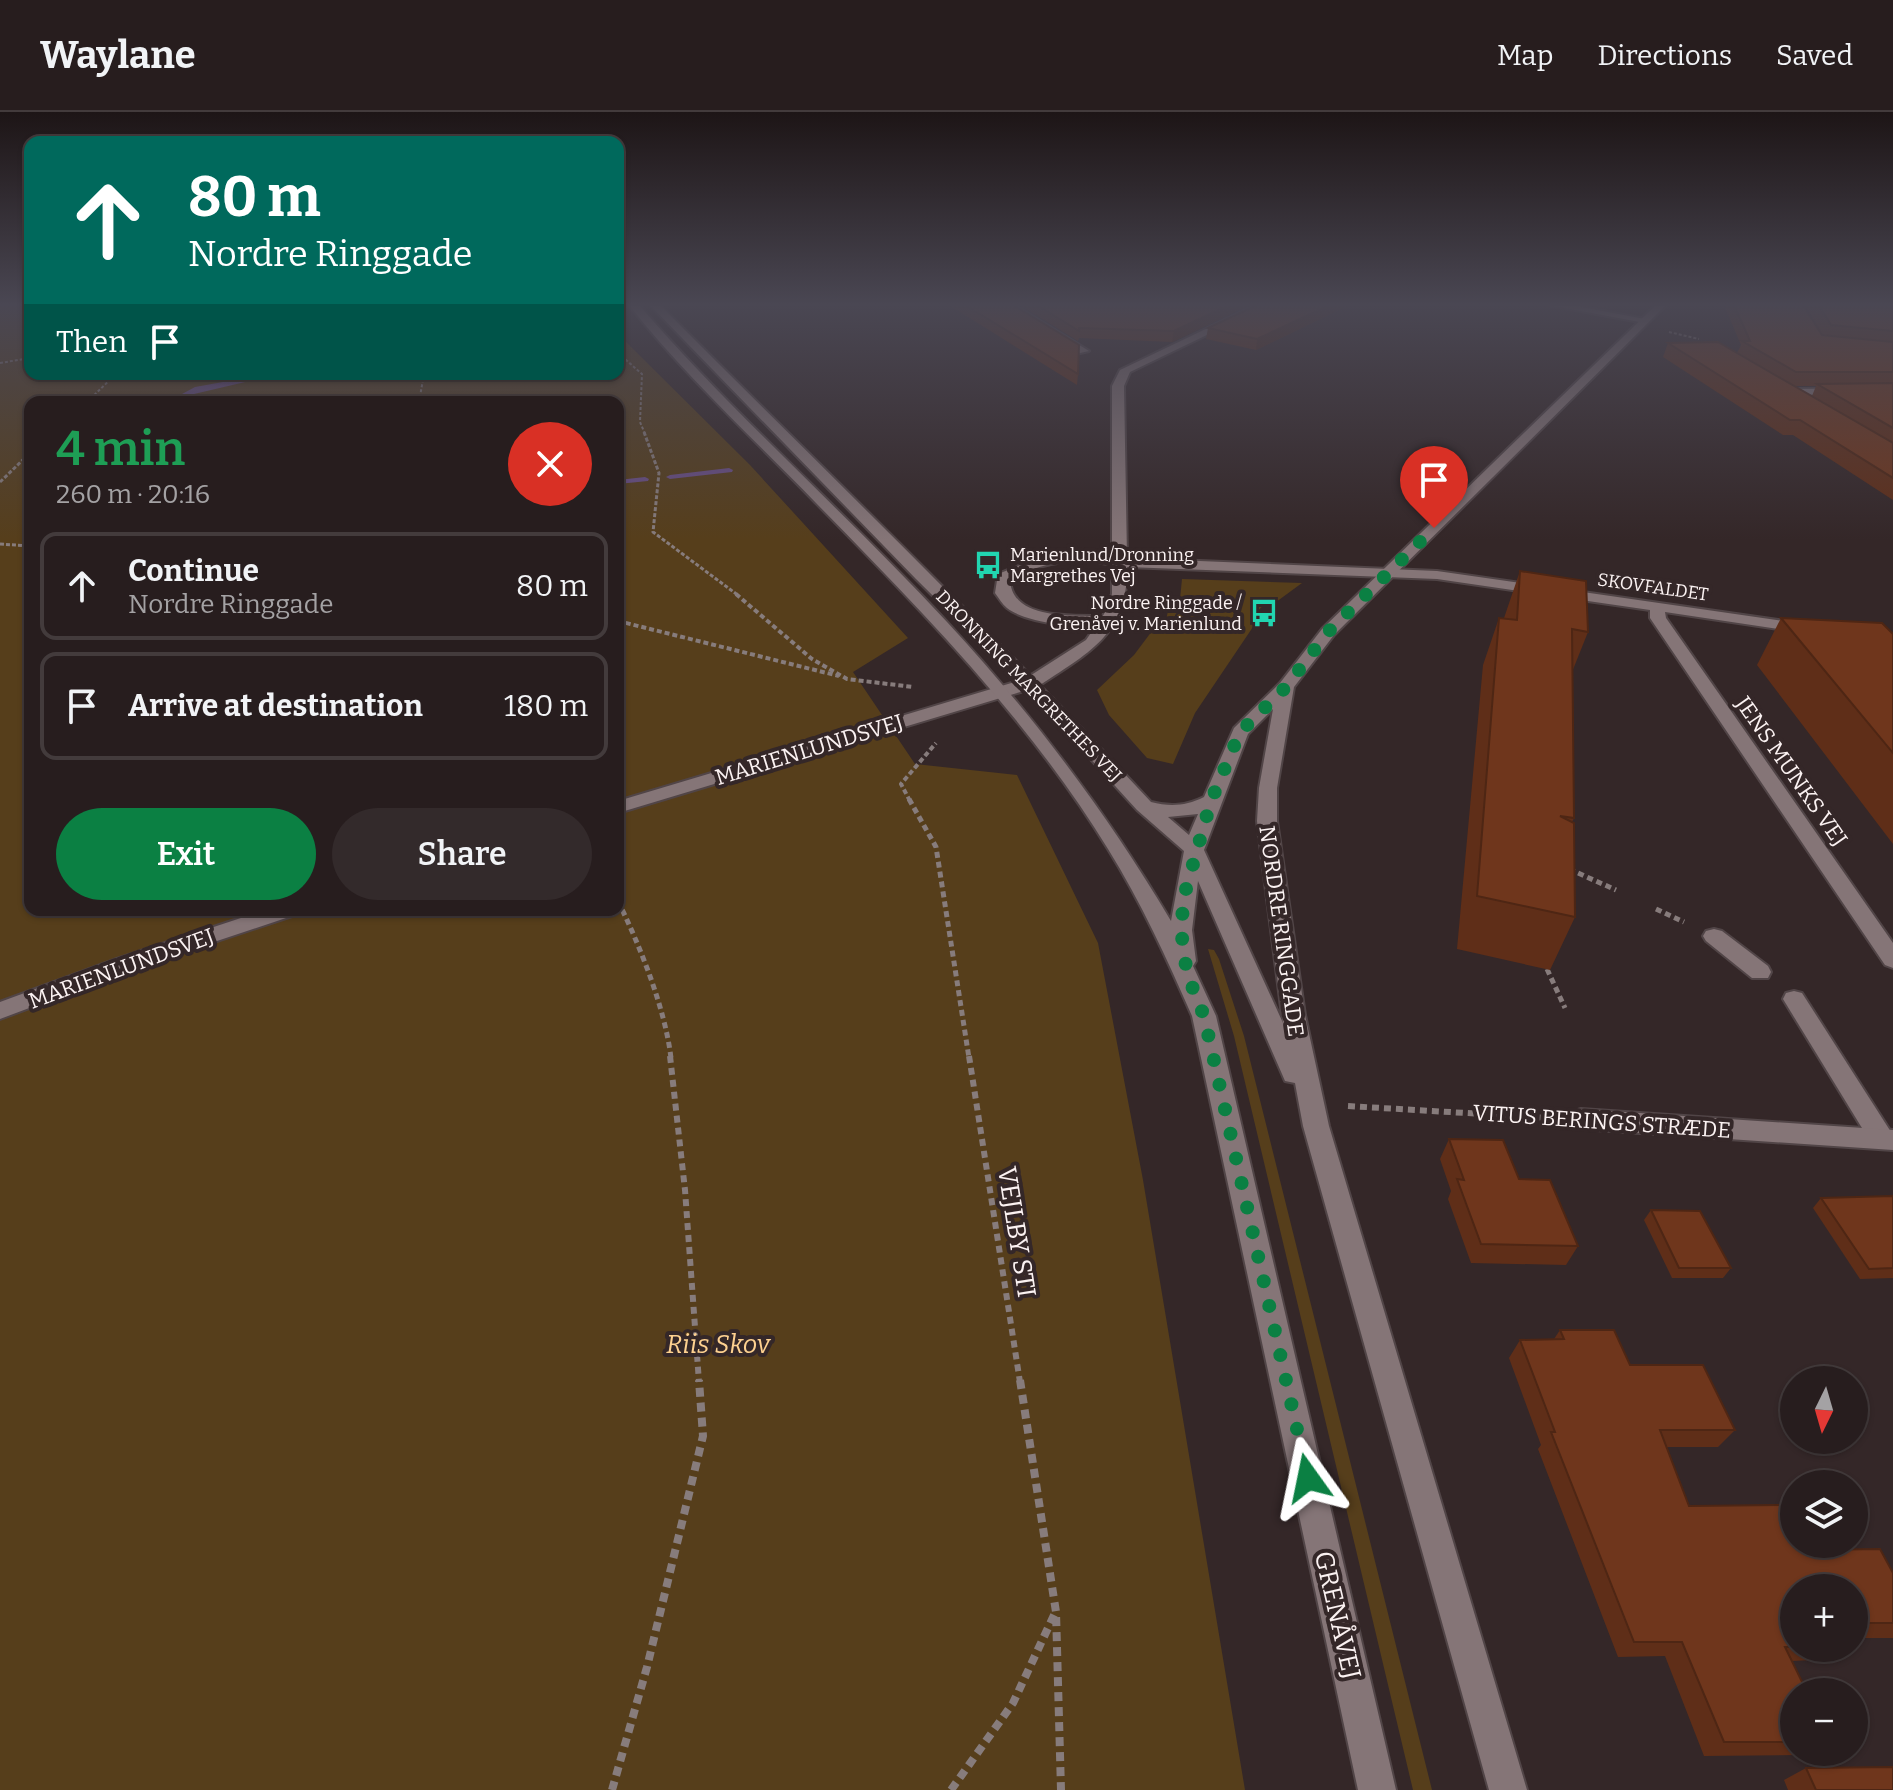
<!DOCTYPE html>
<html lang="en">
<head>
<meta charset="utf-8">
<style>
	:root { --surface:#271d1e; --page:#332a2b; --text:#f1f3f6; --muted:#a4a2a4; --line:#433b3c; --accent:#0b8043 }
	body { margin:0; font-family:Bitter,serif; background:var(--page); color:var(--text); height:100vh; display:flex; flex-direction:column; font-size:30px; white-space:nowrap }
	* { box-sizing:border-box; margin:0 }
	p { font-size:26px; color:var(--muted) }
	.icon { flex:none; width:44px; height:44px; fill:none; stroke:currentColor; stroke-width:2; stroke-linecap:round; stroke-linejoin:round }
	.map { position:relative; flex:1; overflow:hidden }
	.sheet { position:absolute; left:24px; top:284px; width:600px; height:520px; display:flex; flex-direction:column; background:var(--surface); border-radius:16px; box-shadow:0 2px 6px #0004,0 0 0 2px var(--line) }
	.sheet>* { flex:none }
	.guide { position:absolute; left:24px; top:24px; width:600px; height:244px; border-radius:16px; box-shadow:0 2px 6px #0004,0 0 0 2px var(--line); background:#00695c; color:#fff; overflow:hidden }
	.needle { width:52px; rotate:185deg }
	.tools { position:absolute; left:1780px; top:1254px; display:grid; gap:16px }
	.tools a { display:grid; place-items:center; width:88px; height:88px; border-radius:50%; background:var(--surface); box-shadow:0 2px 6px #0004,0 0 0 2px var(--line); font-size:40px }
	.pin { position:absolute; display:grid; place-items:center; width:68px; height:68px; color:#fff; margin:-82px -34px; border-radius:50% 50% 50% 0; rotate:-45deg; box-shadow:0 0 8px #0007 }
	.pin .icon { rotate:45deg }
	.me { position:absolute; width:88px; margin:-44px; rotate:348deg; stroke-linejoin:round; filter:drop-shadow(0 0 6px #0008) }
	.turn { display:flex; align-items:center; gap:28px; height:168px; padding:0 32px; font-size:36px }
	.turn .icon { width:104px; height:104px; stroke-width:2.5 }
	.turn b { display:block; font-size:56px; line-height:68px }
	.then { display:flex; align-items:center; height:76px; padding:0 32px; background:#0003; gap:16px; font-size:30px }
	.round { display:grid; place-items:center; flex:none; width:84px; height:84px; border-radius:42px; background:var(--page) }
	.headline { display:flex; align-items:center; justify-content:space-between; height:136px; padding:0 32px }
	h1 { font-size:48px; font-weight:600; line-height:60px; color:#1e9e55 }
	.cta { display:flex; gap:16px; margin-top:auto; padding:16px 32px }
	.cta a { flex:1; height:92px; border-radius:48px; background:var(--accent); color:#fff; font-size:32px; font-weight:600; line-height:92px; text-align:center }
	.cta a+a { background:var(--page); color:var(--text) }
	ul { padding:0; list-style:none }
	li { display:flex; align-items:center; gap:24px; height:108px; margin:0 16px 12px; padding:0 16px; border:4px solid var(--line); border-radius:16px }
	li div { flex:1 }
	li b { display:block; font-size:30px }
	li em { font-style:normal }
	header { display:flex; align-items:center; gap:48px; box-sizing:border-box; height:112px; padding:0 40px; background:var(--surface); border-bottom:2px solid var(--line) }
	header strong { font-size:38px }
	nav { display:flex; gap:44px; margin-inline-start:auto; font-size:28px }
	.map>svg:first-child { display:block }
	.green { fill:#563e1b; fill-rule:evenodd }
	.lines { fill:none; stroke-linecap:round; stroke-linejoin:round }
	.stream { fill:#694e84; fill-rule:evenodd }
	.service-casing { stroke:#514547; stroke-width:4 }
	.minor-casing { stroke:#514547; stroke-width:4 }
	.tertiary-casing { stroke:#514547; stroke-width:4 }
	.path-far5 { stroke:#877c7c; stroke-width:2; stroke-dasharray:3 2; stroke-linecap:butt }
	.path-far4 { stroke:#877c7c; stroke-width:3; stroke-dasharray:4 2; stroke-linecap:butt }
	.path-far3 { stroke:#877c7c; stroke-width:4; stroke-dasharray:5 3; stroke-linecap:butt }
	.path-far2 { stroke:#877c7c; stroke-width:5; stroke-dasharray:6 4; stroke-linecap:butt }
	.path-far1 { stroke:#877c7c; stroke-width:6; stroke-dasharray:7 5; stroke-linecap:butt }
	.path { stroke:#877c7c; stroke-width:8; stroke-dasharray:9 6; stroke-linecap:butt }
	.service { fill:#857577; fill-rule:evenodd }
	.minor { fill:#857577; fill-rule:evenodd }
	.tertiary { fill:#857577; fill-rule:evenodd }
	.wall { fill:#5f2e18; fill-rule:evenodd }
	.shaded-wall { fill:#4e2614 }
	.building { fill:#6f361c; stroke:#4e2614; stroke-width:2 }
	.route { stroke:#0b8043; stroke-width:14; stroke-dasharray:0 25.2 }
	.labels { text-anchor:middle; stroke-width:8; stroke-linejoin:round; paint-order:stroke }
	.far-poi-label { font-size:18px; fill:#fbf2f2; stroke:#342728; text-anchor:start }
	.far-street-label { font-size:18px; fill:#fbf2f2; stroke:#342728 }
	.street-label { font-size:22px; fill:#fbf2f2; stroke:#342728 }
	.near-street-label { font-size:26px; fill:#fbf2f2; stroke:#342728 }
	.near-park-label { font-size:26px; font-style:italic; fill:#fed190; stroke:#342728 }
</style>
</head>
<body>
<header>
<strong>Waylane</strong>
<nav><a>Map</a><a>Directions</a><a>Saved</a></nav>
</header>
<div class="map">
<svg width="1893" height="1678" viewBox="0 0 1893 1678">
	<rect width="100%" height="100%" fill="#342728"/>
	<g class="green">
		<path d="M0,193H30V262H618V222L750,353L908,526L853,560L915,652L1017,663L1098,831L1143,1068L1245,1678H0ZM30,290H618V798H30Z"/>
		<polygon points="1182,467 1302,471 1272,493 1265,492 1252,504 1259,506 1195,601 1173,652 1147,646 1109,603 1097,578 1134,543 1155,515 1164,516 1169,495 1179,497"/>
		<polygon points="1208,837 1214,838 1219,847 1244,924 1432,1678 1413,1678 1234,924"/>
	</g>
	<g class="lines">
		<g class="stream">
			<polygon points="267,262 280,262 194,282 177,290 169,289 195,275"/>
			<polygon points="284,282 287,286 269,290 256,290"/>
			<polygon points="729,356 733,358 732,360 670,367 666,365 670,363"/>
			<polygon points="645,365 649,367 648,369 618,372 618,368"/>
		</g>
		<defs>
			<g id="service">
				<polygon points="1549,193 1571,193 1650,208 1645,211"/>
				<path d="M1074,439L1104,442L1126,450L1119,454C1080,445 1046,448 1010,467C1011,510 1077,503 1108,504L1114,506V512C1089,518 1027,512 1007,496C1002,492 999,486 995,481L998,462L1040,445Z"/>
				<polygon points="1714,817 1722,819 1768,854 1771,860 1768,866 1752,866 1706,829 1703,824 1706,819"/>
				<polygon points="1794,879 1802,881 1891,1020 1891,1034 1882,1037 1873,1034 1783,887 1786,881"/>
			</g>
			<g id="minor">
				<polygon points="1002,193 1014,193 1089,239 1080,241"/>
				<path d="M1256,193H1269L1130,260L1124,274L1127,446L1437,459L1812,513L1814,516L1806,521L1665,500L1666,506L1893,831V856L1885,853L1650,506V498L1437,467L1127,455C1128,523 1088,541 1037,575L618,701V689L1025,567L1086,528L1104,502L1112,482V274L1120,258Z"/>
				<polygon points="1893,276 1893,282 1788,283 1782,280 1788,277"/>
				<polygon points="265,798 299,798 295,803 133,857 0,907 0,890 117,847"/>
				<polygon points="1581,997 1893,1018 1893,1038 1581,1017 1572,1014 1568,1007 1572,1000"/>
			</g>
			<path id="tertiary" d="M629,193H639C735,304 847,402 947,510C1033,603 1107,701 1171,809L1184,739L1137,698L1025,575L916,467L650,193H660C824,358 992,519 1151,690C1170,695 1186,694 1204,685L1234,616L1280,571L1322,517L1656,193H1666L1334,523L1294,575L1277,676V709L1305,903L1329,1014L1527,1678H1489L1303,1014L1295,971L1285,969L1282,962L1198,769L1192,818L1196,849L1193,854L1216,904L1396,1678H1358L1192,904C1167,847 1141,790 1108,737C1029,608 921,498 816,391C754,327 684,263 629,193ZM1273,597L1259,676L1257,709L1283,911L1204,738L1248,622ZM1198,702L1189,723L1168,705Z"/>
		</defs>
		<use href="#service" class="service-casing"/>
		<use href="#minor" class="minor-casing"/>
		<use href="#tertiary" class="tertiary-casing"/>
		<g class="path-far5">
			<polyline points="1669,220 1699,227"/>
			<polyline points="618,241 642,262 640,310 645,322"/>
			<polyline points="0,251 30,246"/>
			<polyline points="87,290 116,262"/>
			<polyline points="419,290 424,262"/>
		</g>
		<g class="path-far4">
			<polyline points="644,320 659,361 653,420 739,484"/>
			<polyline points="0,370 30,341"/>
			<polyline points="0,432 30,434"/>
		</g>
		<g class="path-far3">
			<polyline points="736,482 812,547 847,567 913,575"/>
			<polyline points="618,509 839,564"/>
			<polyline points="910,689 901,672 936,631"/>
		</g>
		<g class="path-far2">
			<polyline points="909,687 936,735 969,946"/>
			<polyline points="1569,757 1616,778"/>
			<path d="M618,789C640,834 665,896 671,946"/>
			<polyline points="1656,797 1684,810"/>
			<polyline points="1547,857 1565,896"/>
		</g>
		<g class="path-far1">
			<polyline points="670,944 685,1078 699,1270"/>
			<polyline points="969,944 1020,1270"/>
			<polyline points="1348,994 1550,1006"/>
		</g>
		<g class="path">
			<polyline points="1020,1268 1056,1500 1061,1678"/>
			<polyline points="612,1678 647,1555 703,1324 699,1268"/>
			<polyline points="951,1678 1013,1591 1055,1501"/>
		</g>
		<use href="#service" class="service"/>
		<use href="#minor" class="minor"/>
		<use href="#tertiary" class="tertiary"/>
	</g>
	<g class="wall">
		<polygon points="949,193 1013,193 1078,262 1077,273"/>
		<polygon points="1020,193 1249,193 1172,230 1079,226 1078,229"/>
		<polygon points="1257,193 1349,193 1256,238 1206,227 1208,216"/>
		<polygon points="1587,193 1609,193 1605,196"/>
		<path d="M1724,193H1803L1822,223L1823,224L1805,193H1893V388L1793,323H1783L1663,245L1668,231L1737,241L1741,233ZM1795,274H1816L1812,284Z"/>
		<polygon points="1520,459 1588,520 1572,560 1574,706 1572,710 1575,805 1550,858 1457,837 1483,553 1499,506 1504,506"/>
		<polygon points="1781,506 1893,522 1893,732 1757,553"/>
		<polygon points="1449,1027 1519,1067 1578,1134 1566,1153 1471,1151 1448,1087 1451,1079 1440,1047"/>
		<polygon points="1893,1084 1893,1166 1860,1167 1813,1096 1821,1086"/>
		<polygon points="1651,1098 1731,1156 1723,1166 1672,1166 1644,1108"/>
		<polygon points="1560,1218 1630,1253 1735,1318 1718,1335 1667,1335 1689,1394 1809,1438 1893,1461 1893,1526 1854,1526 1854,1476 1794,1476 1794,1536 1851,1536 1834,1547 1792,1549 1794,1580 1794,1640 1804,1640 1799,1643 1704,1644 1665,1544 1618,1545 1538,1337 1541,1333 1509,1246 1520,1228 1554,1227"/>
		<polygon points="1806,1656 1893,1678 1788,1678 1784,1668"/>
	</g>
	<g class="shaded-wall">
		<polygon points="1229,193 1249,193 1172,230 1174,219"/>
		<polygon points="1330,193 1349,193 1256,238 1257,227"/>
	</g>
	<g class="building">
		<polygon points="965,193 1013,193 1079,233 1078,262"/>
		<polygon points="1037,193 1229,193 1174,219 1079,216 1079,219"/>
		<polygon points="1257,193 1330,193 1257,227 1208,216"/>
		<polygon points="1734,193 1803,193 1822,223 1893,230 1893,260 1796,260 1742,229 1750,229"/>
		<polygon points="1819,193 1893,193 1893,219 1831,213"/>
		<polygon points="1718,230 1893,331 1893,366 1800,308 1790,308 1668,231"/>
		<polygon points="1893,271 1893,316 1817,272"/>
		<polygon points="1520,459 1586,469 1588,520 1572,517 1574,706 1560,704 1574,711 1575,805 1477,784 1499,506 1517,508"/>
		<polygon points="1781,506 1882,511 1893,522 1893,641"/>
		<polygon points="1449,1027 1503,1028 1519,1067 1550,1068 1578,1134 1481,1132 1457,1067 1464,1068"/>
		<polygon points="1893,1084 1893,1156 1869,1157 1821,1086"/>
		<polygon points="1651,1098 1700,1099 1731,1156 1679,1156"/>
		<polygon points="1560,1218 1614,1218 1630,1253 1703,1253 1735,1318 1660,1318 1689,1394 1786,1393 1794,1409 1794,1432 1806,1432 1809,1438 1880,1437 1893,1461 1893,1511 1854,1511 1854,1476 1794,1476 1794,1535 1785,1535 1807,1580 1794,1580 1794,1630 1724,1630 1682,1530 1634,1530 1551,1320 1555,1320 1520,1228 1564,1227"/>
		<polygon points="1893,1655 1893,1678 1816,1678 1806,1656"/>
	</g>
	<linearGradient id="sky" x2="0" y2="1"><stop stop-color="#1d1516"/><stop offset="0.45" stop-color="#4a4753"/><stop offset="1" stop-color="#4a4753" stop-opacity="0"/></linearGradient>
	<rect width="1893" height="428" fill="url(#sky)"/>
	<g class="lines">
		<polyline class="route" points="1308,1366 1204,904 1187,862 1181,818 1184,784 1211,689 1240,620 1286,575 1328,520 1434,416"/>
	</g>
	<defs>
		<symbol id="bus-bare" viewBox="-9 -9 18 18"><path d="M-5-6H5V4H4V6H2V4H-2V6H-4V4H-5ZM-3.5-4V0h7V-4ZM-3.5 1.2v1.5H-2V1.2ZM2 1.2v1.5H3.5V1.2Z" fill="#21d5b0" stroke="#342728" stroke-width="2.5" paint-order="stroke"/></symbol>
	</defs>
	<g fill-rule="evenodd">
		<use href="#bus-bare" x="968" y="433" width="40" height="40"/>
		<use href="#bus-bare" x="1244" y="481" width="40" height="40"/>
	</g>
	<g class="labels">
		<g class="far-poi-label">
			<text x="1010" y="449">Marienlund/Dronning<tspan x="1010" dy="21">Margrethes Vej</tspan></text>
			<text x="1242" y="497" text-anchor="end">Nordre Ringgade /<tspan x="1242" dy="21">Grenåvej v. Marienlund</tspan></text>
		</g>
		<g class="far-street-label">
			<text transform="translate(1653 475) rotate(8)" y="6">SKOVFALDET</text>
			<text transform="translate(1029 574) rotate(46)" y="6">DRONNING MARGRETHES VEJ</text>
		</g>
		<g class="street-label">
			<text transform="translate(809 637) rotate(-17)" y="8">MARIENLUNDSVEJ</text>
			<text transform="translate(1792 659) rotate(55)" y="8">JENS MUNKS VEJ</text>
			<text transform="translate(1282 819) rotate(82)" y="8">NORDRE RINGGADE</text>
			<text transform="translate(121 856) rotate(-20)" y="8">MARIENLUNDSVEJ</text>
			<text transform="translate(1602 1009) rotate(4)" y="8">VITUS BERINGS STRÆDE</text>
		</g>
		<g class="near-street-label">
			<text transform="translate(1017 1120) rotate(81)" y="9">VEJLBY STI</text>
			<text transform="translate(1338 1503) rotate(77)" y="9">GRENÅVEJ</text>
		</g>
		<g class="near-park-label">
			<text x="718" y="1241">Riis Skov</text>
		</g>
	</g>
</svg>
<div class="tools">
<a><svg class="needle" viewBox="-14 -14 28 28"><path d="M0-13l5 13h-10z" fill="#e53935"/><path d="M0 13l5-13h-10z" fill="#a4a2a4"/></svg></a>
<a><svg class="icon" aria-label="layers" viewBox="0 0 24 24"><path d="M12 4l9 5-9 5-9-5zM3 14l9 5 9-5"/></svg></a>
<a>+</a>
<a>−</a>
</div>
<div class="pin" style="left:1434px;top:416px;background:#d93025"><svg class="icon" aria-label="arrive" viewBox="0 0 24 24"><path d="M6 21V4h12l-3 4 3 4H6"/></svg></div>
<svg class="me" style="left:1308px;top:1366px" viewBox="-20 -20 40 40"><path d="M0-17L14 15 0 8-14 15z" fill="#0b8043" stroke="#fff" stroke-width="4"/></svg>
<div class="guide">
<div class="turn"><svg class="icon" aria-label="ahead" viewBox="0 0 24 24"><path d="M12 20V5M6 11l6-6 6 6"/></svg><div><b>80 m</b>Nordre Ringgade</div></div>
<div class="then">Then<svg class="icon" aria-label="arrive" viewBox="0 0 24 24"><path d="M6 21V4h12l-3 4 3 4H6"/></svg></div>
</div>
<section class="sheet">
<div class="headline"><div><h1>4 min</h1><p>260 m · 20:16</p></div><a class="round" style="background:#d93025;color:#fff"><svg class="icon" aria-label="close" viewBox="0 0 24 24"><path d="M6 6l12 12M18 6L6 18"/></svg></a></div>
<ul>
<li><svg class="icon" aria-label="ahead" viewBox="0 0 24 24"><path d="M12 20V5M6 11l6-6 6 6"/></svg><div><b>Continue</b><p>Nordre Ringgade</p></div><em>80 m</em></li>
<li><svg class="icon" aria-label="arrive" viewBox="0 0 24 24"><path d="M6 21V4h12l-3 4 3 4H6"/></svg><div><b>Arrive at destination</b></div><em>180 m</em></li>
</ul>
<div class="cta"><a>Exit</a><a>Share</a></div>
</section>
</div>
</body>
</html>
